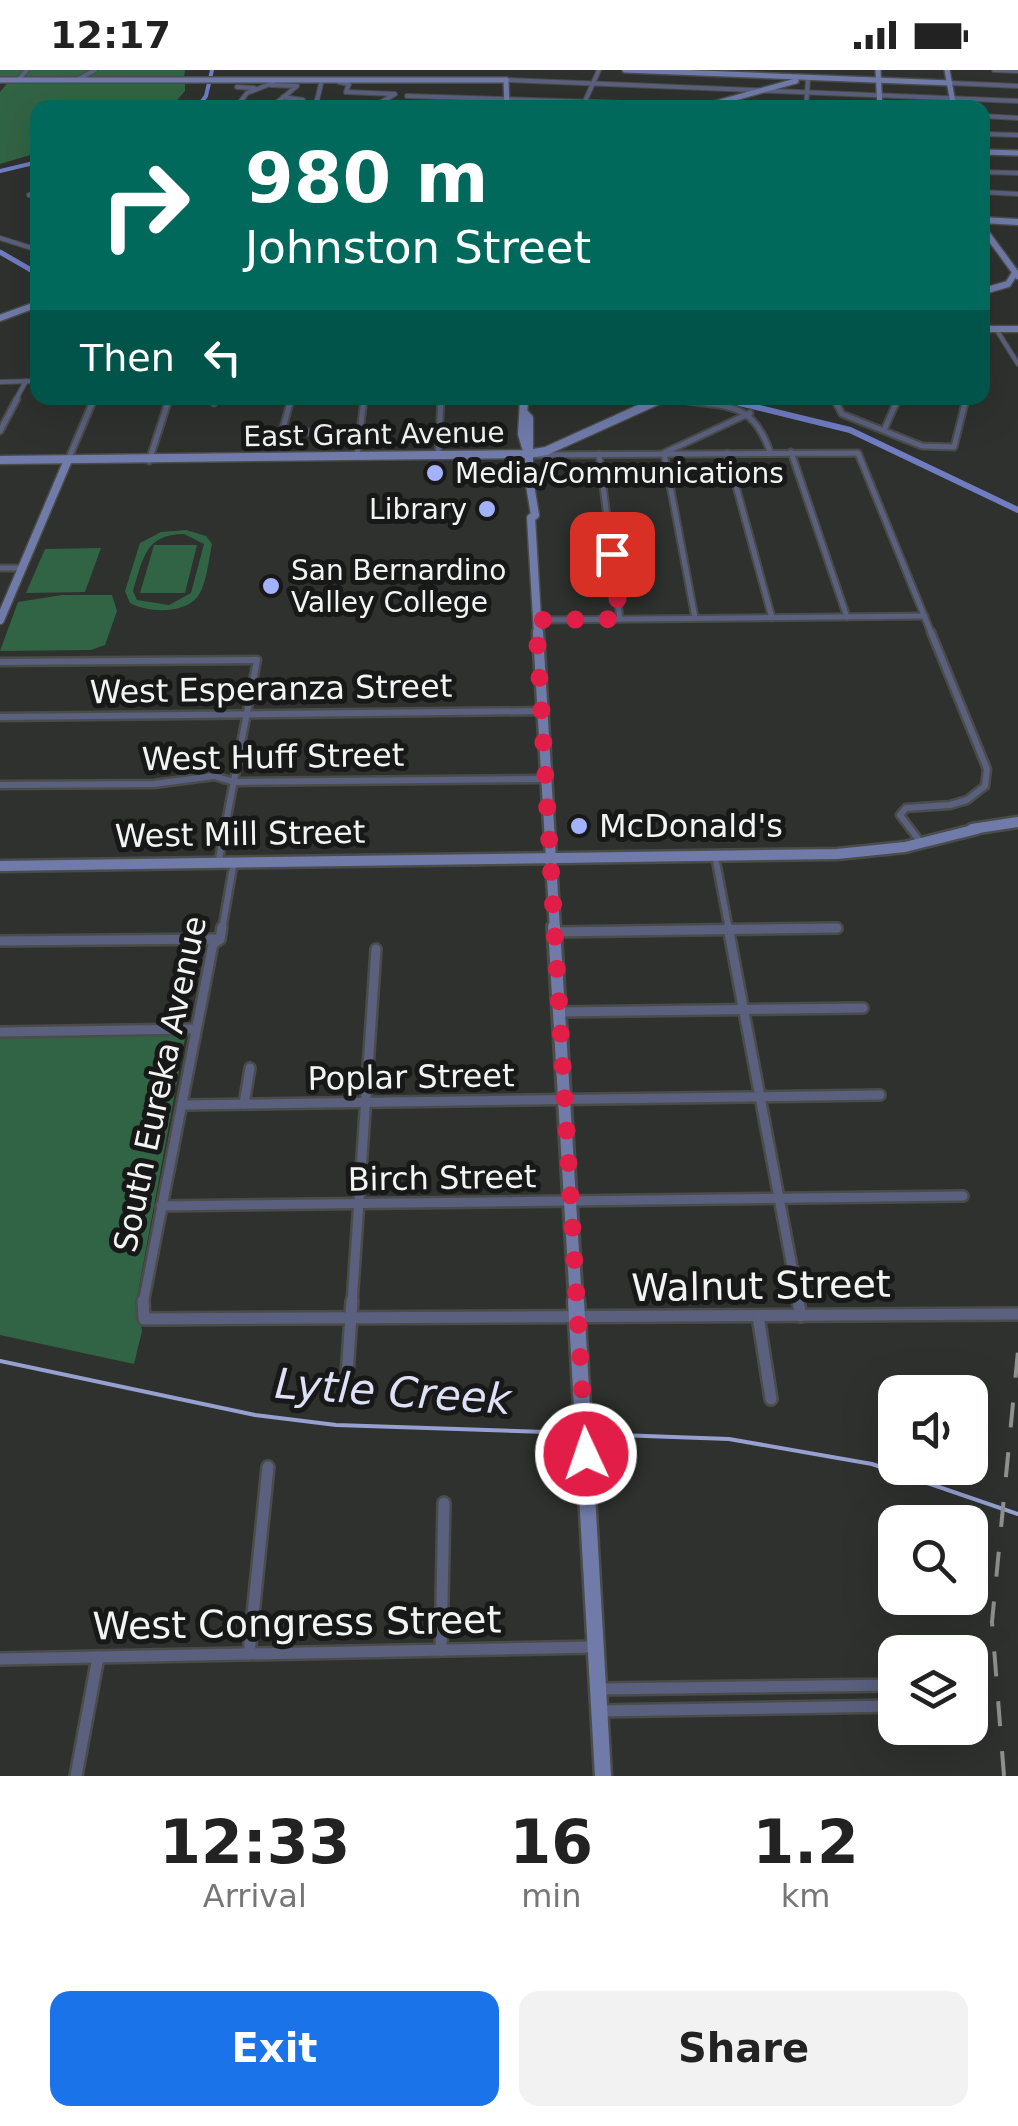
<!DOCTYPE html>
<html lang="en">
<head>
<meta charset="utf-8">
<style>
	:root { --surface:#fff; --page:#f2f2f2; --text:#222; --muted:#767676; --accent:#1a73e8 }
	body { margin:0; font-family:"DejaVu Sans",sans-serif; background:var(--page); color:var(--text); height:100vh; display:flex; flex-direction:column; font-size:38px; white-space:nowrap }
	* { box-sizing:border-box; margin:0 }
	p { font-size:32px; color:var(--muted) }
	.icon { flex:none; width:55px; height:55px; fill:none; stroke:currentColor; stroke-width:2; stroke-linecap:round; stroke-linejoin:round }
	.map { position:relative; height:1706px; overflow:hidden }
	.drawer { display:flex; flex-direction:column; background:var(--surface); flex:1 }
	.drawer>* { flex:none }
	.top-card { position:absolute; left:30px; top:30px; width:960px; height:305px; border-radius:20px; box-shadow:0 10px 40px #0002; background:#00695c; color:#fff; overflow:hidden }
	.buttons { position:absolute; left:878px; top:1305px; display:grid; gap:20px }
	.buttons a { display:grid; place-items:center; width:110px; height:110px; border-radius:20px; background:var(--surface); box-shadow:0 10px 40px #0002; font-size:50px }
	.pin { position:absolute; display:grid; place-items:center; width:85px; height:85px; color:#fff; margin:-42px; border-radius:20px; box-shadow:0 5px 15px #0006 }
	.me { position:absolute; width:110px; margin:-55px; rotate:357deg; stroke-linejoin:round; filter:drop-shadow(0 0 8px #0008) }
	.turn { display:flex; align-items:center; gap:35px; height:210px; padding:0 50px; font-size:45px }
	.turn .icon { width:130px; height:130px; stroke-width:2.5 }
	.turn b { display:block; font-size:70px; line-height:85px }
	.then { display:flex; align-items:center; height:95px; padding:0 50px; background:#0003; gap:20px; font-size:38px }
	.eta { display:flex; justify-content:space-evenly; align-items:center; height:170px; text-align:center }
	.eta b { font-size:60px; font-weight:800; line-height:70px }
	.button { display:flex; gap:20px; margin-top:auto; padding:20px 50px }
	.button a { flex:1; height:115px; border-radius:20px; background:var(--accent); color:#fff; font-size:40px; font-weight:800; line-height:115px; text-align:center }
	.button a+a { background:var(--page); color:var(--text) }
	.status { display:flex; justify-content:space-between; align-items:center; height:70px; padding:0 50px; background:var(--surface); direction:ltr }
	.status svg { height:28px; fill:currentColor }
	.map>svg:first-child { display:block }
	.green { fill:#316444; fill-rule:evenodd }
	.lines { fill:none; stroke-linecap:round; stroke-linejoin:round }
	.stream { stroke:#97a1d1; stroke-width:4 }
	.canal-far2 { stroke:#707dc3; stroke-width:4 }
	.canal-far1 { stroke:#707dc3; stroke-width:5 }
	.canal { stroke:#707dc3; stroke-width:6 }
	.street-far4-casing { stroke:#494c49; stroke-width:6 }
	.street-far3-casing { stroke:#494c49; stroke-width:9 }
	.street-far2-casing { stroke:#494c49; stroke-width:11 }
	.street-far1-casing { stroke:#494c49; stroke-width:14 }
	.street-casing { stroke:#494c49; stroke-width:16 }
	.secondary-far5-casing { stroke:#494c49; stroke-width:8 }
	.secondary-far4-casing { stroke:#494c49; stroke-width:9 }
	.secondary-far3-casing { stroke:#494c49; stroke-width:11 }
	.secondary-far2-casing { stroke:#494c49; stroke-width:15 }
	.secondary-far1-casing { stroke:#494c49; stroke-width:18 }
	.secondary-casing { stroke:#494c49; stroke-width:21 }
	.street-far4 { stroke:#5a607e; stroke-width:4 }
	.street-far3 { stroke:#5a607e; stroke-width:5 }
	.street-far2 { stroke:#5a607e; stroke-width:6 }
	.street-far1 { stroke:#5a607e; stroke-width:9 }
	.street { stroke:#5a607e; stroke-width:11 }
	.secondary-far5 { stroke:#717baa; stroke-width:5 }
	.secondary-far4 { stroke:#717baa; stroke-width:6 }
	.secondary-far3 { stroke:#717baa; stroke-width:8 }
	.secondary-far2 { stroke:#717baa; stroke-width:10 }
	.secondary-far1 { stroke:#717baa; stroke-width:12 }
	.secondary { stroke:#717baa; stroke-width:16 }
	.rail { stroke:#8f9290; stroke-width:4; stroke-dasharray:25 25; stroke-linecap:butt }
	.route { stroke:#e11d48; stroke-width:18; stroke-dasharray:0 32.4 }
	.poi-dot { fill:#a3b2fd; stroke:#171817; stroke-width:4 }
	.labels { text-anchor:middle; stroke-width:10; stroke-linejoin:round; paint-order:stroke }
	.far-street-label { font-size:28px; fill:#f1f4f2; stroke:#171817 }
	.far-poi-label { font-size:28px; fill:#f1f4f2; stroke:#171817; text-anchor:start }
	.street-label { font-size:32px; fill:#f1f4f2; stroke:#171817 }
	.poi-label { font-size:32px; fill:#f1f4f2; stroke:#171817; text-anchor:start }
	.near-street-label { font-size:38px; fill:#f1f4f2; stroke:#171817 }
	.near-water-label { font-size:42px; font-style:italic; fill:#dde1f5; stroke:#171817 }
</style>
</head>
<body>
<div class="status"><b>12:17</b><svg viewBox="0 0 49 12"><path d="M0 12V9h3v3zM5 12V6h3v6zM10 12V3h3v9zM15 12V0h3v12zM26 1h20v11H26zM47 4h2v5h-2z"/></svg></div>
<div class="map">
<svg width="1018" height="1706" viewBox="0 0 1018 1706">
	<rect width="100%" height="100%" fill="#2e312e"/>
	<g class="green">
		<polygon points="0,0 185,0 184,8 0,9"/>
		<polygon points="9,11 185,11 185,21 171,37 38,38 37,83 0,94 0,22"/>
		<path d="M186,460L206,466L212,474C209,488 207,510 200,523C188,545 148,543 130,533L125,521L140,473L161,462ZM184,464L204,474L191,523L169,535L137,530L133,521C143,489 145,464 184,464Z"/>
		<polygon points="154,475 197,475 185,523 140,523"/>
		<polygon points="101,478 85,522 26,523 45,479"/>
		<polygon points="62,525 112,525 117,541 105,575 91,580 0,581 18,532"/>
		<polygon points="180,964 185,968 137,1228 142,1261 134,1294 0,1265 0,966"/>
	</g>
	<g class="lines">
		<g class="stream">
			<polyline points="0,1291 255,1345 336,1355 577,1363"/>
			<polyline points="590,1364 729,1369 872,1394 1018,1444"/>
		</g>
		<g class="canal-far2">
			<polyline points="197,38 206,26 212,0"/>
			<polyline points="0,101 38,92"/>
		</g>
		<g class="canal-far1">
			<polyline points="0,182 38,204"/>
			<polyline points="720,328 733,331"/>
		</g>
		<polyline class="canal" points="723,329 850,360 1018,440"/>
		<defs>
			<g id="street-far4">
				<polyline points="994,0 1018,1"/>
				<polyline points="18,10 27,0"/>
				<polyline points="77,10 95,0"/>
				<polyline points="506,10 1018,31"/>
				<polyline points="950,13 1018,16"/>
				<polyline points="321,14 316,34 378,34 395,24 346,22 349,14 339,12"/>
				<polyline points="237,17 254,18"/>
				<polyline points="407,26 777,38"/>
				<polyline points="283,27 303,30"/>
				<polyline points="586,29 599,0"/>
				<polyline points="239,35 274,35 297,16 271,15"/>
				<polyline points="236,37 247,23 273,13"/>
				<polyline points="806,38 808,9"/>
				<polyline points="982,46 1018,48"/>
				<polyline points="982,64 1018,65"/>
				<polyline points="982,102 1018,103"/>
				<polyline points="982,122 1018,124"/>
				<polyline points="29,125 38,122"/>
				<polyline points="33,153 38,153"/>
				<polyline points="0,168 38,180"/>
				<polyline points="996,259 1018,294"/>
				<polyline points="0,312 38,311"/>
				<polyline points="672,328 689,331"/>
				<polyline points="15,331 26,311"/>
			</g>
			<g id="street-far3">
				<polyline points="291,329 282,362 360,362"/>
				<path d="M676,329C725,338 752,329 770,382"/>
				<polyline points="834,329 842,344 922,376 954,377 966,329"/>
				<polyline points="214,333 216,329"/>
				<polyline points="884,360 898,329"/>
				<polyline points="0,361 17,329"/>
				<polyline points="791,382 847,547"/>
				<polyline points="727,383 772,548"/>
				<polyline points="599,384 620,549"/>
				<polyline points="357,385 364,329"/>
				<polyline points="438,385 441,329"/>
				<polyline points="536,385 858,383 932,565"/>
				<polyline points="68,390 94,329"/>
				<polyline points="149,391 169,329"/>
				<polyline points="0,498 23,498"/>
				<polyline points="695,548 664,383 750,343"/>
				<polyline points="537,550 925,546"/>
			</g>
			<g id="street-far2">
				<polyline points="0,592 257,590 219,789"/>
				<polyline points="0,647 542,641"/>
				<polyline points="0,715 154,714 214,706 234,712 546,709"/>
				<polyline points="919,770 900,745 906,738 950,735 967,730 985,716 987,699 931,562"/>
				<polyline points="715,786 729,860"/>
				<polyline points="222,860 234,791"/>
				<polyline points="700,860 837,858"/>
			</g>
			<g id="street-far1">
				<polyline points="728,857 799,1234"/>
				<polyline points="554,862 837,858"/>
				<polyline points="0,871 220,869"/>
				<polyline points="559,942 863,938"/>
				<polyline points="0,962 196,959"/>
				<polyline points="244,1034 250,998"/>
				<polyline points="183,1035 880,1025"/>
				<polyline points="161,1136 963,1126"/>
				<polyline points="143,1234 213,874 220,869 222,857"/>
				<polyline points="352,1234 376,879"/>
			</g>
			<g id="street">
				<polyline points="143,1231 144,1249 1018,1244"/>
				<polyline points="798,1231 801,1246"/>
				<polyline points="758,1246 771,1329"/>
				<polyline points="347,1305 352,1231"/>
				<polyline points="441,1580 444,1433"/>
				<polyline points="249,1584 268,1397"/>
				<polyline points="0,1589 595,1577"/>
				<polyline points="600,1619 895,1615"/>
				<polyline points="599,1641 895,1636"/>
				<polyline points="76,1706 98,1587"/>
			</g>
			<g id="secondary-far5">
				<polyline points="625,0 950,13"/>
				<polyline points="878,0 880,38"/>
				<polyline points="947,0 954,38"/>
				<polyline points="0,10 506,10"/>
				<polyline points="506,10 507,38"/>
				<polyline points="699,38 796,11"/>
				<polyline points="982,82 1018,83"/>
			</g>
			<g id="secondary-far4">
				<polyline points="982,150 1018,152"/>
				<polyline points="982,157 1018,206"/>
				<polyline points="984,221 1008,214 1015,203"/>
				<polyline points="0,248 38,234"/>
				<polyline points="982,259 1018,259"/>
				<polyline points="656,331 663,328"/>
			</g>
			<g id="secondary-far3">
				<polyline points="524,329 522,364 528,384"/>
				<polyline points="525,344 529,348 529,409 535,445 531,448 538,565"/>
				<polyline points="0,390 528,384 546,381 661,329"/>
				<polyline points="0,550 68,390"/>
			</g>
			<g id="secondary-far2">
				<polyline points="538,562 555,860"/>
				<polyline points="972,759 1018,752"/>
				<polyline points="0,796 837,784 905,777 977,759"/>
			</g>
			<polyline id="secondary-far1" points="554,857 576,1234"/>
			<polyline id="secondary" points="576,1231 603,1706"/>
		</defs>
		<use href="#street-far4" class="street-far4-casing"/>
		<use href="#street-far3" class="street-far3-casing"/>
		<use href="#street-far2" class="street-far2-casing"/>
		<use href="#street-far1" class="street-far1-casing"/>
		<use href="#street" class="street-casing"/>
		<use href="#secondary-far5" class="secondary-far5-casing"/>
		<use href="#secondary-far4" class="secondary-far4-casing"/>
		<use href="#secondary-far3" class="secondary-far3-casing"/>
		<use href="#secondary-far2" class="secondary-far2-casing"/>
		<use href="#secondary-far1" class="secondary-far1-casing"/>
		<use href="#secondary" class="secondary-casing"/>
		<use href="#street-far4" class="street-far4"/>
		<use href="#street-far3" class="street-far3"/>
		<use href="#street-far2" class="street-far2"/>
		<use href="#street-far1" class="street-far1"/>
		<use href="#street" class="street"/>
		<use href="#secondary-far5" class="secondary-far5"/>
		<use href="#secondary-far4" class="secondary-far4"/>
		<use href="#secondary-far3" class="secondary-far3"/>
		<use href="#secondary-far2" class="secondary-far2"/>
		<use href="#secondary-far1" class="secondary-far1"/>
		<use href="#secondary" class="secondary"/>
		<polyline class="rail" points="1004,1706 992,1552 1018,1281"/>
	</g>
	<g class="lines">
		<polyline class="route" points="586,1384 536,550 620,549 612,484"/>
	</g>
	<g class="poi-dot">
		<circle cx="435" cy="403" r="10"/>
		<circle cx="487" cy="439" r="10"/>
		<circle cx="271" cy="516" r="10"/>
		<circle cx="579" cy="756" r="10"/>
	</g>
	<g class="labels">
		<g class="far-street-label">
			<text transform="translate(374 364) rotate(-1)" y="10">East Grant Avenue</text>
		</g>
		<g class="far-poi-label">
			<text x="455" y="413">Media/Communications</text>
			<text x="467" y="449" text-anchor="end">Library</text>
			<text x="291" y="510">San Bernardino<tspan x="291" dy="32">Valley College</tspan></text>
		</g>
		<g class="street-label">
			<text transform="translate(271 619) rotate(-1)" y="11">West Esperanza Street</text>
			<text transform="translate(273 687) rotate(-1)" y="11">West Huff Street</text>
			<text transform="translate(240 764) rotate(-1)" y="11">West Mill Street</text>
			<text transform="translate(411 1007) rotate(-1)" y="11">Poplar Street</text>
			<text transform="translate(160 1014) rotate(-78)" y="11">South Eureka Avenue</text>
			<text transform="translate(442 1108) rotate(-1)" y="11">Birch Street</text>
		</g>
		<g class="poi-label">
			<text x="599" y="767">McDonald's</text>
		</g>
		<g class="near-street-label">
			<text transform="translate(761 1216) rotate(-1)" y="13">Walnut Street</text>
			<text transform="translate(297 1553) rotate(-1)" y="13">West Congress Street</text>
		</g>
		<g class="near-water-label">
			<text transform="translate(393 1321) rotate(4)" y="15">Lytle Creek</text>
		</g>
	</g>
</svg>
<div class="buttons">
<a><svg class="icon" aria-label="sound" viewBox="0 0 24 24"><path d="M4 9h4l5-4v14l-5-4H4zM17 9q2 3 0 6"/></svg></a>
<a><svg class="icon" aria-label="search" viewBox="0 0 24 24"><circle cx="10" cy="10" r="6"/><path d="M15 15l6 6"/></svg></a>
<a><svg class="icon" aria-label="layers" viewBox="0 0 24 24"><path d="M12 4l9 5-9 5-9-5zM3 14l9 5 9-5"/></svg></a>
</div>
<div class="pin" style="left:612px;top:484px;background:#d93025"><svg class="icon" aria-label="arrive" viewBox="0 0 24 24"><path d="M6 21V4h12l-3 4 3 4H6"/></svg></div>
<svg class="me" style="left:586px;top:1384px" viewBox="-20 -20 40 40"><circle r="17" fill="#e11d48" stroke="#fff" stroke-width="3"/><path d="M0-11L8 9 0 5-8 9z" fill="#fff"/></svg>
<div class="top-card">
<div class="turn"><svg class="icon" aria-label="right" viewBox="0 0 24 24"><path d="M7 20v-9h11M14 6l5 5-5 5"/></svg><div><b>980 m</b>Johnston Street</div></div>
<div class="then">Then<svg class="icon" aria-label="left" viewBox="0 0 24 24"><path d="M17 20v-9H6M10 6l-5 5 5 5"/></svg></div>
</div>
</div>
<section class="drawer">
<div class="eta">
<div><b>12:33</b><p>Arrival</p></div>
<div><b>16</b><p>min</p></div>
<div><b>1.2</b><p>km</p></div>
</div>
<div class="button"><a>Exit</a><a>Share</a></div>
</section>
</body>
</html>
